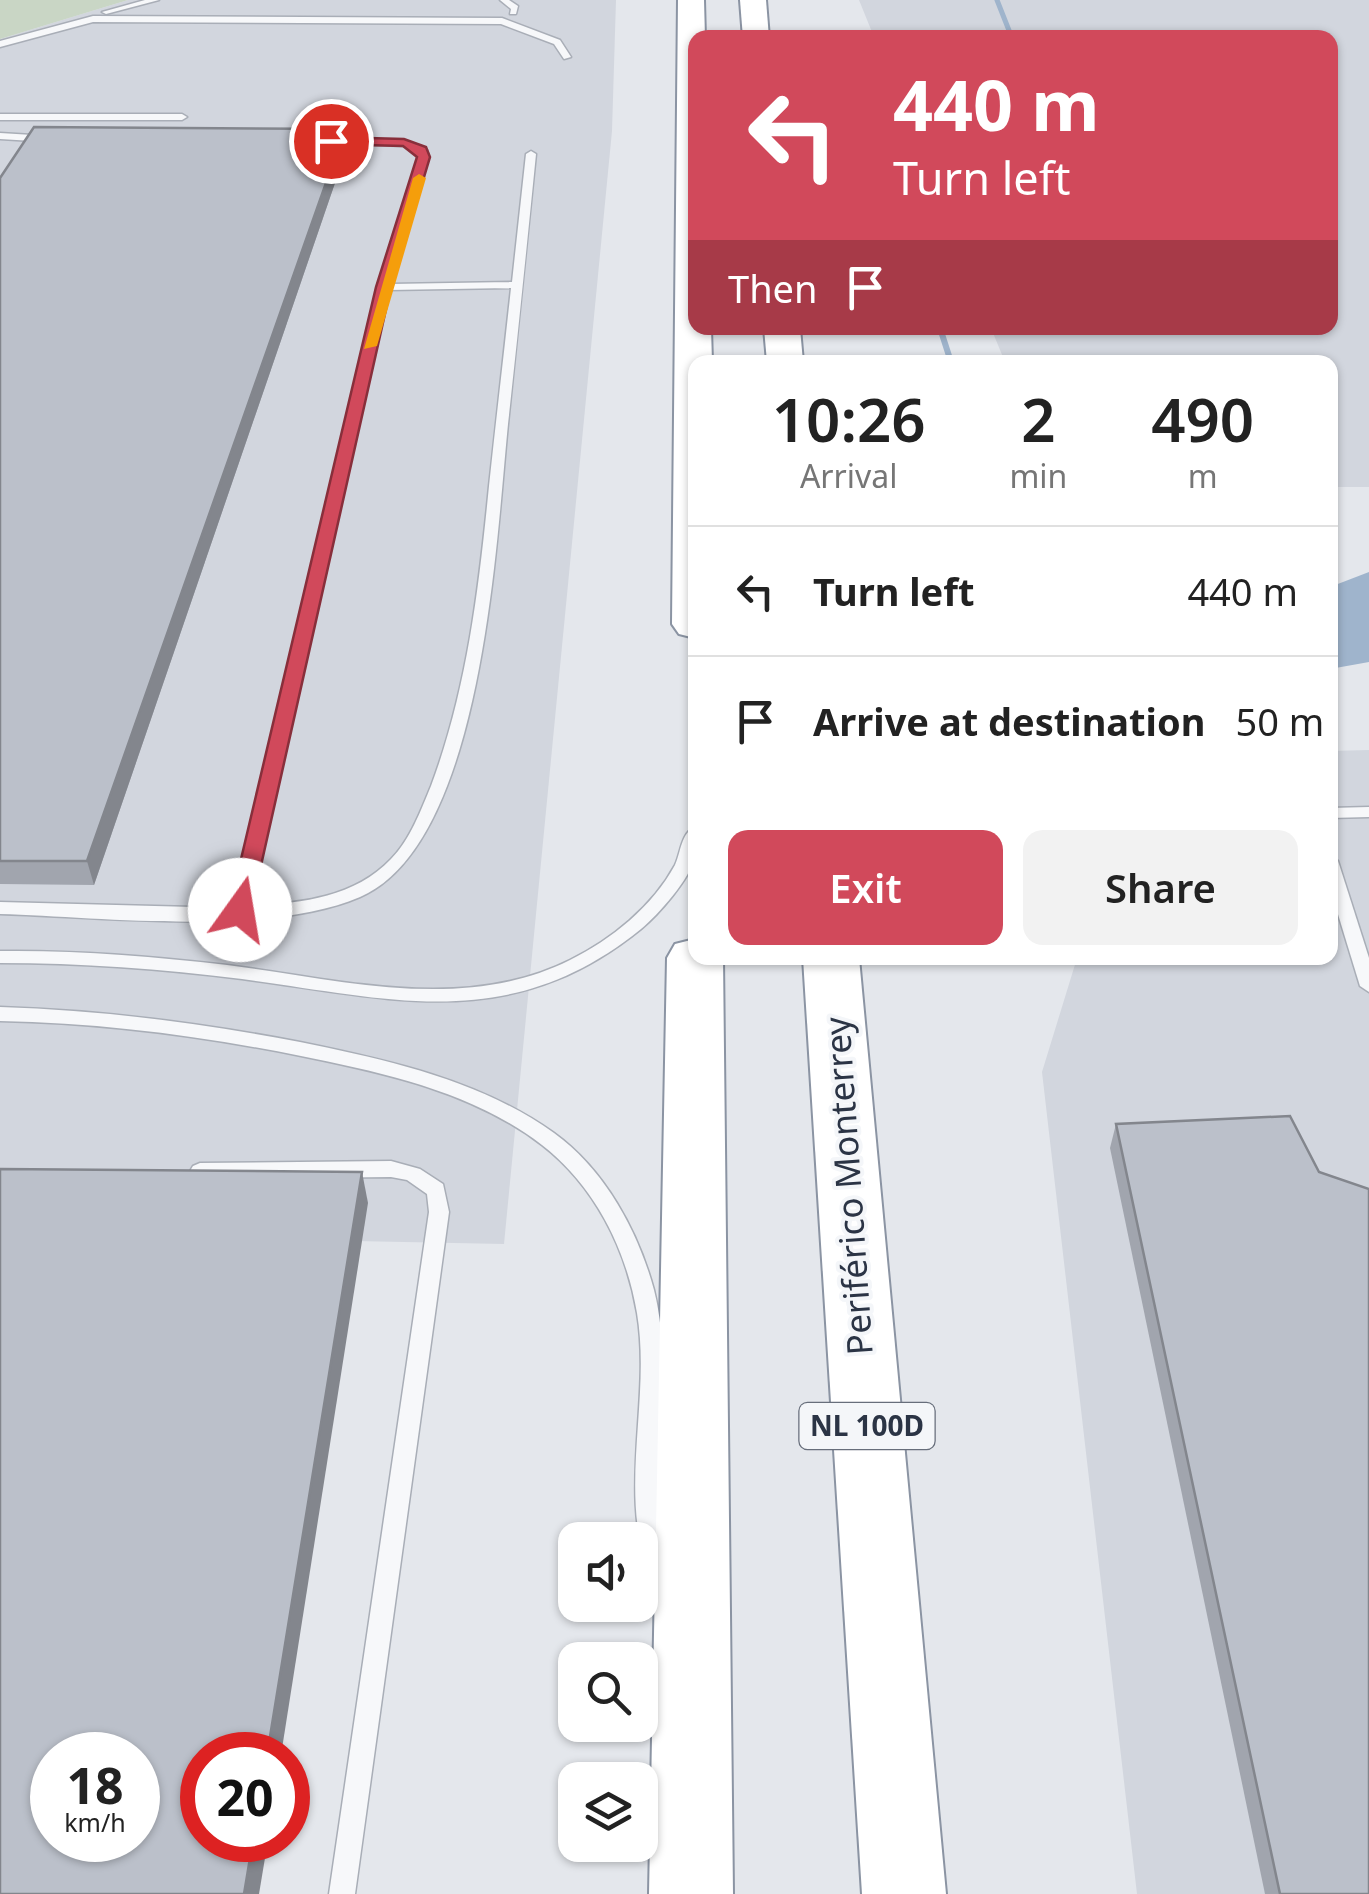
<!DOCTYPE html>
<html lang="en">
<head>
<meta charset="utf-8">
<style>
	:root { --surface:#fff; --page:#f2f2f2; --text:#222; --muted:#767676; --line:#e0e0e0; --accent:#d1495b }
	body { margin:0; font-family:"Noto Sans",sans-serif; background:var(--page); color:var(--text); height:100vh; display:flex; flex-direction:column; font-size:38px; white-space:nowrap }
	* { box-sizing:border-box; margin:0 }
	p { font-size:32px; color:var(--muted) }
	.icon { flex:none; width:55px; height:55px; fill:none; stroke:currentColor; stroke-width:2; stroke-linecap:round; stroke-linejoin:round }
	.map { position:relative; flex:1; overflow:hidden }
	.panel { position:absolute; left:688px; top:355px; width:650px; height:610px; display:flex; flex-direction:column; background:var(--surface); border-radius:20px; box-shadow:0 2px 8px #0004 }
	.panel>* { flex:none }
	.hud { position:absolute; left:688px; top:30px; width:650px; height:305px; border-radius:20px; box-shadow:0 2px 8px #0004; background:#d1495b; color:#fff; overflow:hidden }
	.buttons { position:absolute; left:558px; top:1522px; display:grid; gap:20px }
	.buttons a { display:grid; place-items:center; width:100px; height:100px; border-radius:20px; background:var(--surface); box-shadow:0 2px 8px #0004; font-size:50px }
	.speed { position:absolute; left:30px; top:1732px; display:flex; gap:20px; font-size:50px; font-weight:700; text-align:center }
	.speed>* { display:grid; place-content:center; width:130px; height:130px; border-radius:50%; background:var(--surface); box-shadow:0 2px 8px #0004; line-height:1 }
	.speed small { font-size:25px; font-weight:400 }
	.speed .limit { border:15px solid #d22; background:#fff; color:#111 }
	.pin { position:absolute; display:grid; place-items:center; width:85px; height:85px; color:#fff; margin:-42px; border:5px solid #fff; border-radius:50%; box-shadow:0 2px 10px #0007 }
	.me { position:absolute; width:110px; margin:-55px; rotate:13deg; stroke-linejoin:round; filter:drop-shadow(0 0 8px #0008) }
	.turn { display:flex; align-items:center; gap:35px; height:210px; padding:0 40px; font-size:45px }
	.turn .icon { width:130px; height:130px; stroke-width:2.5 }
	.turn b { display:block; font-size:70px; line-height:85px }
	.then { display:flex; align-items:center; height:95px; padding:0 40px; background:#0003; gap:20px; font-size:38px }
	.eta { display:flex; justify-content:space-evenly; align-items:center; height:170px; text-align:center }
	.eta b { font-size:60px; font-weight:600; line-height:70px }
	.primary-button { display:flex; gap:20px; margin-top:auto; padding:20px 40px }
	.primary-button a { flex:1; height:115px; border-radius:20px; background:var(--accent); color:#fff; font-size:40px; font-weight:600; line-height:115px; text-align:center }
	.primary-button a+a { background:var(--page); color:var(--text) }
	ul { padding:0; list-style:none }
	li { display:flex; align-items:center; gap:30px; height:130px; padding:0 40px; border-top:2px solid var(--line) }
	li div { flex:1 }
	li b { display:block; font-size:38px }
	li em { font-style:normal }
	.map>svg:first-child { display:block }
	.built { fill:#d2d6de }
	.green { fill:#c9d6c5 }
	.water { fill:#9fb4cc }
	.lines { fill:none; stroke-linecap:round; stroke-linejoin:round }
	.stream-far1 { stroke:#9fb4cc; stroke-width:5 }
	.stream { stroke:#9fb4cc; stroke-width:6 }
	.lane-casing { stroke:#a9aeb7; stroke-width:3 }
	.highway-casing { stroke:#8b94a3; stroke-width:4 }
	.lane { fill:#f7f8fa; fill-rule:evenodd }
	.highway { fill:#fff; fill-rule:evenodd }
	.wall { fill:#a1a5ae }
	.shaded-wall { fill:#83868d }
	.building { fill:#bbc0ca; stroke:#83868d; stroke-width:2.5; fill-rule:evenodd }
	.route { fill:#d1495b; stroke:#882f3b; stroke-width:2.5 }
	.slow { fill:#f59e0b }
	.labels { text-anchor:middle; stroke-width:8; stroke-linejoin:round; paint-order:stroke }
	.shield { fill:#f4f6f9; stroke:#676e7b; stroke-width:2.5 }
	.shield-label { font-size:28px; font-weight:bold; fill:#2b3445 }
	.near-street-label { font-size:35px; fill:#2b3445; stroke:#f4f6f9 }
</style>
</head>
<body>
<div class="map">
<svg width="1369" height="1894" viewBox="0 0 1369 1894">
	<rect width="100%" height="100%" fill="#e4e7ec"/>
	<g class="built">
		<polygon points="128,0 616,0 612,131 504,1244 0,1234 0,39"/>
		<polygon points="859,0 1369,0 1369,487 1330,487 1330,362 1005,362 991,328 1330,328 1330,38 874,37"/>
		<polygon points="1369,750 1369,1894 1137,1894 1042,1072 1077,958 1330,958 1330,751"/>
	</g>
	<polygon class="green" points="0,0 128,0 0,39"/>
	<polygon class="water" points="1369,572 1369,662 1330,669 1330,587"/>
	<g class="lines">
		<polyline class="stream-far1" points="997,0 1012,38"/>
		<polyline class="stream" points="940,328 951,362"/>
		<defs>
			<g id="lane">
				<polygon points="145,0 159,0 106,14 102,12"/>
				<polygon points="500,0 509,0 518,6 516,14 510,14 511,9"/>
				<polygon points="93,16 502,18 560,40 571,57 564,59 554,44 501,24 93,22 0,47 0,41"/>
				<polygon points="0,114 182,114 187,117 182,120 0,120"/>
				<polygon points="0,133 49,136 54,139 49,142 0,139"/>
				<path d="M325,138L405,140L427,150L429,157L391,284L512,282L526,154L531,151L536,154C527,244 518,334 508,424C496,543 483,844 360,897C267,937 102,917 0,914V902L232,908L379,287L419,157L418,152L404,146L322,143V139ZM511,288C504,354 496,420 489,486C479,588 467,690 431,786C421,810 410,840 391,859C354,898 300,903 250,906L389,290Z"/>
				<polygon points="1369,807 1369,817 1330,818 1330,808"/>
				<path d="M695,827C695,836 696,848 695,857C690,879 658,915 641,929C510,1035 393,999 242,979C162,969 81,963 0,963V951C76,950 151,956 227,965C340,979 462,1014 570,960C611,940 653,906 675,865C681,852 681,833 695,827Z"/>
				<polygon points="1330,855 1338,861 1369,958 1369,992 1360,986 1330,888"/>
				<path d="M0,1007C101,1010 201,1023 300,1042C388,1060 480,1080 554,1133C605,1170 638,1231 654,1290C673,1364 653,1441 659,1516C660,1536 667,1556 673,1575L669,1583L661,1586L653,1583C615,1497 652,1402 637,1313C626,1248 594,1185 542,1145C473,1092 385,1073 301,1056C202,1036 102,1023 0,1021Z"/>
				<polygon points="391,1161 420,1169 443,1184 449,1212 355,1894 329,1894 429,1212 427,1194 407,1180 391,1177 200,1179 193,1176 190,1171 193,1166 200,1163"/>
			</g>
			<g id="highway">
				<polygon points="678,0 704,0 705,38 695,38 695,328 711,328 712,362 695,362 695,638 679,634 672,624"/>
				<polygon points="740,0 766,0 769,38 743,38"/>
				<polygon points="764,328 800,328 803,362 767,362"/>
				<polygon points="695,939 695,958 723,958 733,1894 649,1894 667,958 675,944"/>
				<polygon points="803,958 859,958 946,1894 862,1894"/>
			</g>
		</defs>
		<use href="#lane" class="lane-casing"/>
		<use href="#highway" class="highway-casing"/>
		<use href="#lane" class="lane"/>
		<use href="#highway" class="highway"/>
	</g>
	<g class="wall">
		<polygon points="347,148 94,885 0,884 0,178"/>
		<polygon points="1116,1124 1369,1894 1265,1894 1110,1148"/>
	</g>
	<g class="shaded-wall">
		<polygon points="345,129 347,148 94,885 87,861"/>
		<polygon points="362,1172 368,1203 281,1755 267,1755"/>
		<polygon points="253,1840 268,1840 259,1894 244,1894"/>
	</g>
	<g class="building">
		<polygon points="34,127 345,129 87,861 0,861 0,178"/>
		<polygon points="1290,1116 1319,1172 1369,1189 1369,1894 1280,1894 1116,1124"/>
		<path d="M0,1169L362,1172L267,1755H202V1840H253L244,1894H0ZM52,1755H138V1840H52Z"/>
	</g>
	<polygon class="route" points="331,137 404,139 426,147 430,157 391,287 251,910 240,918 229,910 376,287 417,157 403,146 327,144"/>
	<polygon class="slow" points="419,174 426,178 377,346 364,349 413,178"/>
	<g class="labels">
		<rect class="shield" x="799.5" y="1403" width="135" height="46" rx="8"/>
		<g class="shield-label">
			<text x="867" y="1436">NL 100D</text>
		</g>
		<g class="near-street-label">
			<text transform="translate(849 1186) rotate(-94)" y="12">Periférico Monterrey</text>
		</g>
	</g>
</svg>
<div class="buttons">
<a><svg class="icon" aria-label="sound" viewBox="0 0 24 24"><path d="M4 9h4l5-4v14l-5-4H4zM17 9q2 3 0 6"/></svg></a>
<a><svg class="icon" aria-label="search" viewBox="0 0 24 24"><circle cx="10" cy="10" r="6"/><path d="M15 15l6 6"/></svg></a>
<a><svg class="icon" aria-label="layers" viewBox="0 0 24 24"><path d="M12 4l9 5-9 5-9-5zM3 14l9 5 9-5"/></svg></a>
</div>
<div class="speed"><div>18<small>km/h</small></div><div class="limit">20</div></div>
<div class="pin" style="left:331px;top:141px;background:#d93025"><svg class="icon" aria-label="arrive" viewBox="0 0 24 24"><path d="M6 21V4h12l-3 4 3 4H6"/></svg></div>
<svg class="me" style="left:240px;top:910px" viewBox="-20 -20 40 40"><circle r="19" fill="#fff"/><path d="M0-13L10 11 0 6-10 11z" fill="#d1495b"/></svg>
<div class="hud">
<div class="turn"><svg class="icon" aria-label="left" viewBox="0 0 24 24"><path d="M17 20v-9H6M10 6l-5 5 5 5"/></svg><div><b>440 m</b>Turn left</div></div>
<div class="then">Then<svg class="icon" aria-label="arrive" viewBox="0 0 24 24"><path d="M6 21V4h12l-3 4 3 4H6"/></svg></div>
</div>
<section class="panel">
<div class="eta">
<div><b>10:26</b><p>Arrival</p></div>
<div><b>2</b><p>min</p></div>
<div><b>490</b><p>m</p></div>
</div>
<ul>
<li><svg class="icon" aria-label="left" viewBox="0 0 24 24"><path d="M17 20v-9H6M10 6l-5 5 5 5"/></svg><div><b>Turn left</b></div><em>440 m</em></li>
<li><svg class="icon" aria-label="arrive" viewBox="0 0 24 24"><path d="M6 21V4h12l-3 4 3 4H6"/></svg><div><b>Arrive at destination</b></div><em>50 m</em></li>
</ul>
<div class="primary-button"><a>Exit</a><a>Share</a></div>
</section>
</div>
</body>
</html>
